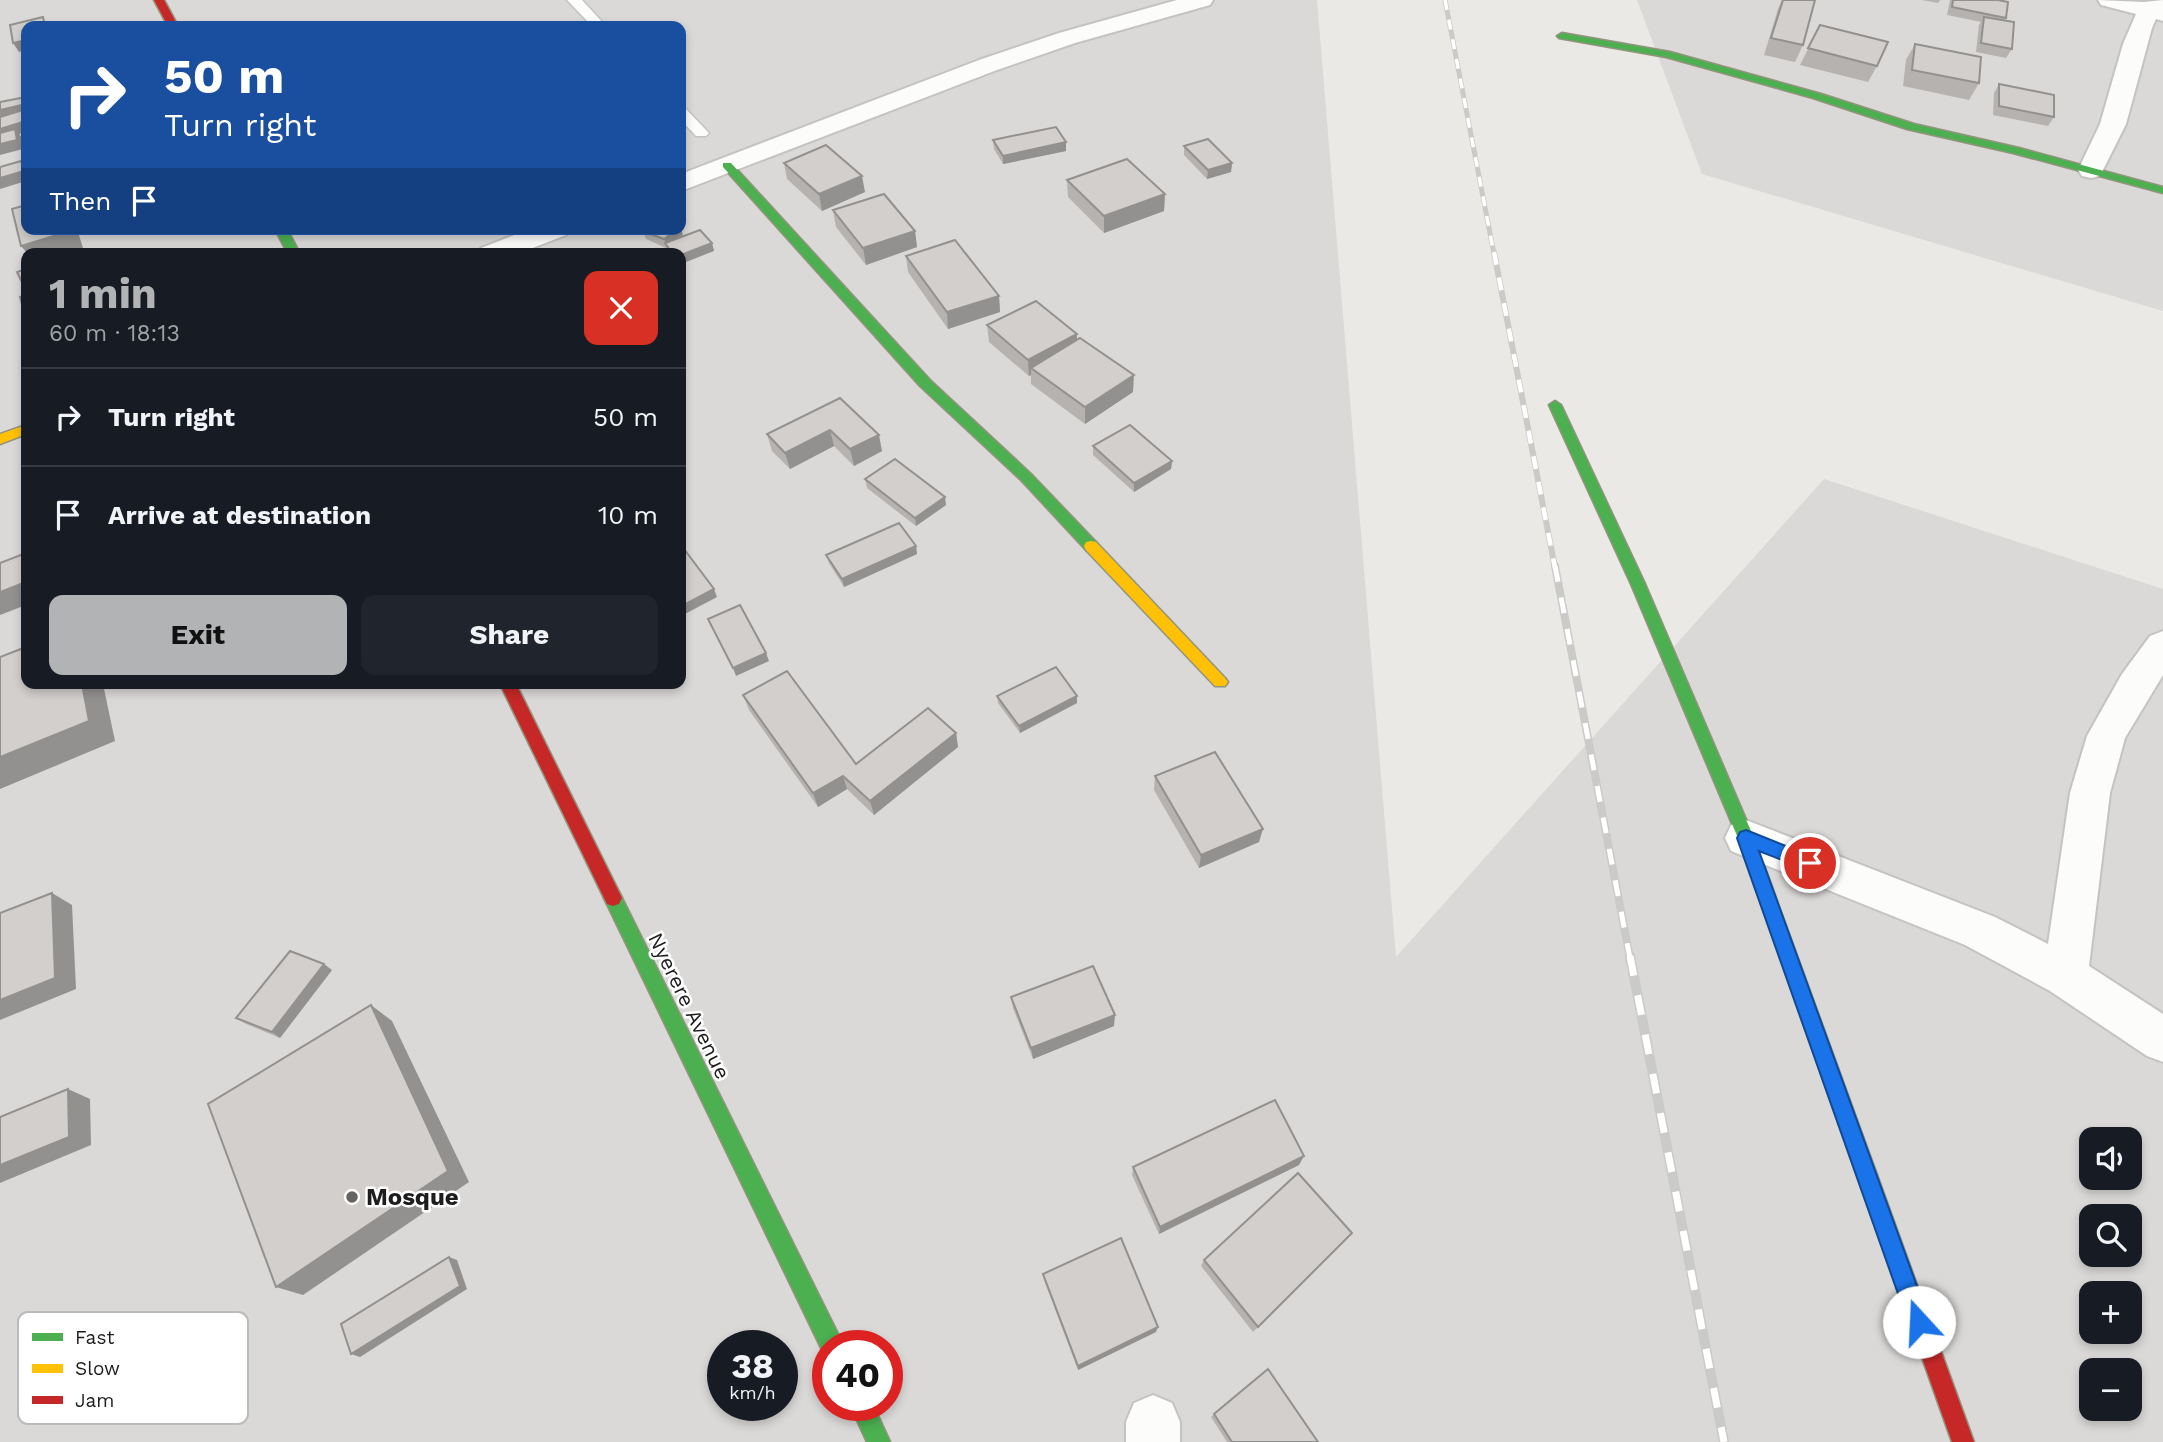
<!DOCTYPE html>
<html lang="en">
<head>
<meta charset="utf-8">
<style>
	:root { --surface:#171b24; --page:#20242c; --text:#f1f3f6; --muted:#9ea1a6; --line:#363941; --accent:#b2b3b4 }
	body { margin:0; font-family:"Work Sans",sans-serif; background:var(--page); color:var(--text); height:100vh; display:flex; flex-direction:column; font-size:26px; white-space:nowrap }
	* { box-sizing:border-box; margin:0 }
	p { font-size:23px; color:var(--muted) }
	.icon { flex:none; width:38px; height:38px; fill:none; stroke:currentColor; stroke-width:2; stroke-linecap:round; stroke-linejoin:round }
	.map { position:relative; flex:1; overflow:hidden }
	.details { position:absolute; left:21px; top:248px; width:665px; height:441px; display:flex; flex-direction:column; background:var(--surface); border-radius:14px; box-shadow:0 4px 10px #0003 }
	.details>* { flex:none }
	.banner { position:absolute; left:21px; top:21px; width:665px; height:214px; border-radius:14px; box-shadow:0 4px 10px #0003; background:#1a4fa0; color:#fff; overflow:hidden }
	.fabs { position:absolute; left:2079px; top:1127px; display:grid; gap:14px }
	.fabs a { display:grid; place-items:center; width:63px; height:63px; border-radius:14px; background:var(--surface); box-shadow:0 4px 10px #0003; font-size:35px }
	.speed { position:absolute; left:707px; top:1330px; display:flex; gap:14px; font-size:35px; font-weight:700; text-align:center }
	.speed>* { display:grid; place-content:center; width:91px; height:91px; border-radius:50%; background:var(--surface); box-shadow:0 4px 10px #0003; line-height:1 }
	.speed small { font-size:18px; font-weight:400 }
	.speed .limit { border:10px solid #d22; background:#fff; color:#111 }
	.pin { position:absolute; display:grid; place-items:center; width:60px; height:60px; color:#fff; margin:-30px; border:4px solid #fff; border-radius:50%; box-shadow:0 2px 7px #0007 }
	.me { position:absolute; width:77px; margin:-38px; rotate:340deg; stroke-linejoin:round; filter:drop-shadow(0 0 5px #0008) }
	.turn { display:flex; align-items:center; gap:24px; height:147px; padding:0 28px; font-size:32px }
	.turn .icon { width:91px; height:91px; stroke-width:2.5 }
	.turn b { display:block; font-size:49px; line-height:60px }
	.then { display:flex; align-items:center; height:66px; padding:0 28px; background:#0003; gap:14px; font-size:26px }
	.round { display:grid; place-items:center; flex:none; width:74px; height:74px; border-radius:14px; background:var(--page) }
	.overview { display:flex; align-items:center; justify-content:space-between; height:119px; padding:0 28px }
	h1 { font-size:42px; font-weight:700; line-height:52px; color:var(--accent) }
	.cta { display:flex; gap:14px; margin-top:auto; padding:14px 28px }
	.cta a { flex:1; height:80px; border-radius:14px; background:var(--accent); color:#111; font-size:28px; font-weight:700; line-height:80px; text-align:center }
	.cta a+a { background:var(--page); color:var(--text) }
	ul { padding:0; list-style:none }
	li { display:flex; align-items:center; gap:21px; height:98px; padding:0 28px; border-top:2px solid var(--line) }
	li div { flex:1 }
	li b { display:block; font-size:26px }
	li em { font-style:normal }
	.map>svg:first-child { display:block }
	.residential { fill:#dad9d7; fill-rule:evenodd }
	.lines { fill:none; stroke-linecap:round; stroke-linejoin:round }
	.lane-casing { stroke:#c4c3c1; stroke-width:3 }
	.street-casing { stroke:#c4c3c1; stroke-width:4 }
	.fast-casing { stroke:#93947d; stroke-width:3 }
	.slow-casing { stroke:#93947d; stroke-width:3 }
	.jam-casing { stroke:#93947d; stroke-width:3 }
	.lane { fill:#fcfcfb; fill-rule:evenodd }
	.street { fill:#fcfcfb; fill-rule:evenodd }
	.fast { fill:#4caf50; fill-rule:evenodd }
	.slow { fill:#ffc107; fill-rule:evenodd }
	.jam { fill:#c62828; fill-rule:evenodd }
	.rail-far3-casing { stroke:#cacac9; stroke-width:5 }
	.rail-far2-casing { stroke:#cacac9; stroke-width:6 }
	.rail-far1-casing { stroke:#cacac9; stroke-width:8 }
	.rail-casing { stroke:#cacac9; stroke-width:10 }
	.rail-far3 { stroke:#fff; stroke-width:3.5; stroke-dasharray:10; stroke-linecap:butt }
	.rail-far2 { stroke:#fff; stroke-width:4.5; stroke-dasharray:13; stroke-linecap:butt }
	.rail-far1 { stroke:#fff; stroke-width:5; stroke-dasharray:16; stroke-linecap:butt }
	.rail { stroke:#fff; stroke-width:7; stroke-dasharray:20; stroke-linecap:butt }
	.wall { fill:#b5b2af }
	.shaded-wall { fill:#93918f }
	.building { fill:#d2cfcc; stroke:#93918f; stroke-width:2 }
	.route { fill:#1a73e8; stroke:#114b97; stroke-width:2 }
	.poi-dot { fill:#656463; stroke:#fff; stroke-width:2.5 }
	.labels { text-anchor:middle; stroke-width:5; stroke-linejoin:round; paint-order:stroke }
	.street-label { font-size:21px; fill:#1d1d1d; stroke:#fff }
	.near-poi-label { font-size:24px; font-weight:bold; fill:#1d1d1d; stroke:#fff; text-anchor:start }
	.key { fill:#fff; stroke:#bbb; stroke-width:2 }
	.key-label { font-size:19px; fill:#1d1d1d }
</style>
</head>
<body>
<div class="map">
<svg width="2163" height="1442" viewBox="0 0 2163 1442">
	<rect width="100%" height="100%" fill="#ebe9e5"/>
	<g class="residential">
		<path d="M0,0H1317L1396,957L1824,479L2163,589V1442H0ZM26,26H681V229H26ZM26,254H681V684H26ZM2091,1139H2130V1178H2091ZM2091,1216H2130V1255H2091ZM2091,1293H2130V1332H2091ZM723,1346H782V1405H723ZM828,1346H887V1405H828ZM2091,1370H2130V1409H2091Z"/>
		<polygon points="1637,0 2163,0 2163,311 1702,174"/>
	</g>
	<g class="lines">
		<defs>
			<g id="lane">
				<polygon points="567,0 582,0 606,26 592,26"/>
				<polygon points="681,108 686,109 706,130 709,133 706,136 696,136 681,120"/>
			</g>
			<g id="street">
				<polygon points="1177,0 1213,0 1210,5 1075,43 997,70 681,191 681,174 979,60 1059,33"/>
				<polygon points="2098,0 2144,2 2163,0 2163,21 2156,19 2152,28 2126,124 2100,176 2091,178 2082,176 2078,170 2100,124 2123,44 2136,14 2101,5"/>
				<polygon points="530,229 570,229 566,235 517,254 477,254 481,248"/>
				<polygon points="2163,631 2163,675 2125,738 2110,793 2089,966 2163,1014 2163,1062 2147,1056 2050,991 1965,945 1731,851 1725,838 1731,825 1746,820 1995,917 2048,944 2070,793 2087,736 2122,674 2150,636"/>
				<polygon points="1153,1395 1172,1403 1180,1422 1180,1442 1126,1442 1126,1422 1134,1403"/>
			</g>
			<g id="fast">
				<polygon points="1562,33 1670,52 1821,94 1914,124 2019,148 2163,187 2163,193 2013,153 1907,129 1813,98 1666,57 1559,38 1557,36"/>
				<polygon points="723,163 731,163 930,380 1031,474 1096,542 1098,546 1096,550 1086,550 1021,480 920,386 723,167"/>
				<polygon points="275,229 287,229 300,254 288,254"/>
				<polygon points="1555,401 1561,405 1645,584 1754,838 1877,1175 1874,1182 1867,1185 1860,1182 1857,1175 1738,838 1631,584 1549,405"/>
				<polygon points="613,890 619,892 840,1338 843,1346 828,1346 828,1355 824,1354 607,904 604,898 607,892"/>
				<polygon points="850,1405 873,1405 890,1442 867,1442"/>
			</g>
			<g id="slow">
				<polygon points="26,425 26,434 0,444 0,434"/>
				<polygon points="1091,541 1096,542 1225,678 1228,682 1225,686 1215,686 1086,550 1084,546 1086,542"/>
			</g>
			<g id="jam">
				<polygon points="154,0 164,0 178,26 168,26"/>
				<polygon points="500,684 516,684 619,892 622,898 619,904 613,906 607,904"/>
				<polygon points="1867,1165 1874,1168 1877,1175 1974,1442 1952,1442 1857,1175 1860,1168"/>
			</g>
		</defs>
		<use href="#lane" class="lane-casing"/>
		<use href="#street" class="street-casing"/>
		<use href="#fast" class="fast-casing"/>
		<use href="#slow" class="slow-casing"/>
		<use href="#jam" class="jam-casing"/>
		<use href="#lane" class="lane"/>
		<use href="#street" class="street"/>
		<use href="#fast" class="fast"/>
		<use href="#slow" class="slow"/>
		<use href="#jam" class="jam"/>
		<defs>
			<polyline id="rail-far3" points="1445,0 1494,254"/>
			<polyline id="rail-far2" points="1494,252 1555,568"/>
			<polyline id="rail-far1" points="1555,566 1630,958"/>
			<polyline id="rail" points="1630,956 1724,1442"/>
		</defs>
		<use href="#rail-far3" class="rail-far3-casing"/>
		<use href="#rail-far2" class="rail-far2-casing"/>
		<use href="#rail-far1" class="rail-far1-casing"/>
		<use href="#rail" class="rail-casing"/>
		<use href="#rail-far3" class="rail-far3"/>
		<use href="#rail-far2" class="rail-far2"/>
		<use href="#rail-far1" class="rail-far1"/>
		<use href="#rail" class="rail"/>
	</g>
	<g class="wall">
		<polygon points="1782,0 1815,0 1803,45 1795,62 1764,55 1778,9"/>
		<polygon points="1922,0 1940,0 1938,3"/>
		<polygon points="1950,0 1998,0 2006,18 2004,21 2012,49 2006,58 1976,52 1979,25 1981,22 1947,15"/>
		<polygon points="1820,25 1877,66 1868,82 1800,65"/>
		<polygon points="1915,44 1979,83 1969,100 1903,86 1906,60"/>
		<polygon points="1999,84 2054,117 2048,126 1993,115 1994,93"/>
		<polygon points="993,140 1066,142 1066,151 1003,164 994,149"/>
		<polygon points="1184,146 1232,163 1231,172 1207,179 1184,155"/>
		<polygon points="784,163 865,192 822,211 787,179"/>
		<polygon points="1067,180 1165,194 1164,211 1104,233 1068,197"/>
		<polygon points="833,210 915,231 917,247 866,265 836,227"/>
		<polygon points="643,231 683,236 682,237 712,243 714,251 669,254 666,248 646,239"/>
		<polygon points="906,256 999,296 1000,312 948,329 908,272"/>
		<polygon points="987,325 1077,340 1133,392 1085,424 1031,384 1031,375 1029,376 989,342"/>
		<polygon points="840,398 882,451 854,466 834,446 790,469 772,451 767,434"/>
		<polygon points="1093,446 1172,461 1171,469 1134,492 1093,455"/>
		<polygon points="865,479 946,505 916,526 867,488"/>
		<polygon points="916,546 917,554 844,587 829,563 826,555"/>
		<polygon points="743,695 856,764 956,733 958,747 874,815 847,789 818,807 749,710"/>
		<polygon points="997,696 1077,703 1020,733 998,703"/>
		<polygon points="1155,776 1259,842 1199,868 1154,790"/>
		<polygon points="332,970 280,1038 246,1024 236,1018"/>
		<polygon points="1011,997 1114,1026 1033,1059 1013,1008"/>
		<polygon points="1299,1165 1159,1234 1132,1175 1133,1167"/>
		<polygon points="1352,1233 1253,1332 1201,1266 1204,1260"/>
		<polygon points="1043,1274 1156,1332 1078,1370 1044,1280"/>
		<polygon points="1268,1369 1318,1442 1227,1442 1211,1417"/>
	</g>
	<g class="shaded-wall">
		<polygon points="26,40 26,50 19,52 13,43"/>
		<polygon points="26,104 26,114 0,120 0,110"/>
		<polygon points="26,121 26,132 19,134 22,138 23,149 0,155 0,129"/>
		<polygon points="1066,142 1066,151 1003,164 1003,156"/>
		<polygon points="21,161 26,168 26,181 0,189 0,178"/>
		<polygon points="1232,163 1231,172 1207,179 1208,170"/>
		<polygon points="862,176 865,192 822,211 819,194"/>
		<polygon points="1165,194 1164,211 1104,233 1104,216"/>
		<polygon points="681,227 683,236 668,247 664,239 678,229 681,229"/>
		<polygon points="69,229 77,229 83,248 64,254 28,254 21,246"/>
		<polygon points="915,231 917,247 866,265 863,248"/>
		<polygon points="712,243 714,251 681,264 681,255"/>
		<polygon points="999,296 1000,312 948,329 947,312"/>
		<polygon points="1077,334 1077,351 1031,368 1031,375 1029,376 1028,360"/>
		<polygon points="1134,375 1133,392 1085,424 1085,407"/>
		<polygon points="830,430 834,446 790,469 785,453"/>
		<polygon points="879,435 882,451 854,466 850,449"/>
		<polygon points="1172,461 1171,469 1134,492 1134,483"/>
		<polygon points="945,497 946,505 916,526 915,518"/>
		<polygon points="916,546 917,554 844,587 842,579"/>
		<polygon points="26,582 26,605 0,615 0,592"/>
		<polygon points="714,589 717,597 685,614 682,606"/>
		<polygon points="766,653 769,661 736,676 733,668"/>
		<polygon points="82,684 103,684 115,741 0,789 0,757"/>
		<polygon points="1077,696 1077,703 1020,733 1019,726"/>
		<polygon points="956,733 958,747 874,815 870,801"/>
		<polygon points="843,776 847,789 818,807 813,793"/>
		<polygon points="1263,829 1259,842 1199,868 1201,855"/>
		<polygon points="52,893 72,905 76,989 0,1020 0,1000"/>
		<polygon points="324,964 332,970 280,1038 272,1032"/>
		<polygon points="371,1005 392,1021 469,1182 303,1295 276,1287"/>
		<polygon points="1115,1015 1114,1026 1033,1059 1031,1048"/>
		<polygon points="68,1089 90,1099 91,1145 0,1183 0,1165"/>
		<polygon points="1304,1156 1299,1165 1159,1234 1160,1227"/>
		<polygon points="449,1257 457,1260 467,1289 360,1357 351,1354"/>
		<polygon points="1158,1327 1156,1332 1078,1370 1078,1366"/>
	</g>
	<g class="building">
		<polygon points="1783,0 1815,0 1803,45 1771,38"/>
		<polygon points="1953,0 1998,0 2008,2 2006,18 1952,7"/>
		<polygon points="43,17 45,26 26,26 26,40 13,43 10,25"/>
		<polygon points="1984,17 2014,22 2012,49 1981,43"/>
		<polygon points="1820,25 1888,42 1877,66 1808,48"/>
		<polygon points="1915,44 1981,57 1979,83 1912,70"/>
		<polygon points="1999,84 2054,95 2054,117 1999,106"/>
		<polygon points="26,97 26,104 0,110 0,102"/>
		<polygon points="26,109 26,121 0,129 0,117"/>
		<polygon points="1056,127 1066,142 1003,156 993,140"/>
		<polygon points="15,129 17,140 0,144 0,133"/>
		<polygon points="1208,139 1232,163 1208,170 1184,146"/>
		<polygon points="826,145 862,176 819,194 784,163"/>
		<polygon points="1127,159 1165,194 1104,216 1067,180"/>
		<polygon points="21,161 24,171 0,178 0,167"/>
		<polygon points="884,194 915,231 863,248 833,210"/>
		<polygon points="26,205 26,229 69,229 70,231 21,246 12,209"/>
		<polygon points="645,229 678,229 664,239 643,231"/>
		<polygon points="700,230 712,243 681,255 673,254 665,243"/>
		<polygon points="955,240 999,296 947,312 906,256"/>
		<polygon points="26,269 26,290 17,272"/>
		<polygon points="26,295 26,318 20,297"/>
		<polygon points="1036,301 1077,334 1028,360 987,325"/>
		<polygon points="1080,338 1134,375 1085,407 1031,368"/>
		<polygon points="840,398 879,435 850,449 830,430 785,453 767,434"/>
		<polygon points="1130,425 1172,461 1134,483 1093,446"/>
		<polygon points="895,459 945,497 915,518 865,479"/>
		<polygon points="899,523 916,546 842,579 826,555"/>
		<polygon points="681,545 714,589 682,606 681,604"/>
		<polygon points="26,553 26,582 0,592 0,563"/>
		<polygon points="740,605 766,653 733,668 708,619"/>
		<polygon points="26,647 26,684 82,684 89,721 0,757 0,657"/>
		<polygon points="1056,667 1077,696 1019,726 997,696"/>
		<polygon points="787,671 856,764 928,708 956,733 870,801 843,776 813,793 743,695"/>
		<polygon points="1215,752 1263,829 1201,855 1155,776"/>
		<polygon points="52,893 55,978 0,1000 0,913"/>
		<polygon points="290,951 324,964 272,1032 236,1018"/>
		<polygon points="1093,966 1115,1015 1031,1048 1011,997"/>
		<polygon points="371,1005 448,1171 276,1287 208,1104"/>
		<polygon points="68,1089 69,1137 0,1165 0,1117"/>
		<polygon points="1275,1100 1304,1156 1160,1227 1133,1167"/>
		<polygon points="1298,1173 1352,1233 1258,1327 1204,1260"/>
		<polygon points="1121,1238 1158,1327 1078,1366 1043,1274"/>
		<polygon points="449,1257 460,1286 351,1354 341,1324"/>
		<polygon points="1268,1369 1318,1442 1232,1442 1214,1414"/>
	</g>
	<polygon class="route" points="1746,830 1816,858 1819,863 1816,869 1810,871 1759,851 1930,1322 1927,1329 1919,1332 1912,1329 1908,1322 1737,838 1740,832"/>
	<circle class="poi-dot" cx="352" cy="1197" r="7"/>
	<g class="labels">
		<g class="street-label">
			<text transform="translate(689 1006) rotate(64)" y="7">Nyerere Avenue</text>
		</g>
		<g class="near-poi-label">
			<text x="366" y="1205">Mosque</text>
		</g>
	</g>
	<rect x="18" y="1312" width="230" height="112" rx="10" class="key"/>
	<rect x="32" y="1333" width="31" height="8" fill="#4caf50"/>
	<rect x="32" y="1364" width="31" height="9" fill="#ffc107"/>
	<rect x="32" y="1396" width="31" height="8" fill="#c62828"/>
	<g class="key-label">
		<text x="75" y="1344">Fast</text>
		<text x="75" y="1375">Slow</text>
		<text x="75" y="1407">Jam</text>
	</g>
</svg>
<div class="fabs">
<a><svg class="icon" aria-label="sound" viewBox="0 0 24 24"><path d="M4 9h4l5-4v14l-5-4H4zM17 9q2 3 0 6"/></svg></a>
<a><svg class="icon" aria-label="search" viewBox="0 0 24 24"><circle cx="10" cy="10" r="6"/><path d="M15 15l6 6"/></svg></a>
<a>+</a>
<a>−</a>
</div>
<div class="speed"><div>38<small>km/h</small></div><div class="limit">40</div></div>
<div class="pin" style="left:1810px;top:863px;background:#d93025"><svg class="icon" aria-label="arrive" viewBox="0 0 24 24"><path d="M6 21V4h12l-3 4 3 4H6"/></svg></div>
<svg class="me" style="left:1919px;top:1322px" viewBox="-20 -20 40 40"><circle r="19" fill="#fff"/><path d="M0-13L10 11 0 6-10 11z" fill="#1a73e8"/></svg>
<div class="banner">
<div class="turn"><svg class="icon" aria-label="right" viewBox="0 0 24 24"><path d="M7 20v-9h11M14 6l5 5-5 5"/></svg><div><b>50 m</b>Turn right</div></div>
<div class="then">Then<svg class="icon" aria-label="arrive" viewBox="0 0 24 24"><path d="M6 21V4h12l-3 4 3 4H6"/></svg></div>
</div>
<section class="details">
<div class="overview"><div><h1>1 min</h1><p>60 m · 18:13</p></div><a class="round" style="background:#d93025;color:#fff"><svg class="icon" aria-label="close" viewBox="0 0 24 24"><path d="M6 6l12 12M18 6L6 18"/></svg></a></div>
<ul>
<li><svg class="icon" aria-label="right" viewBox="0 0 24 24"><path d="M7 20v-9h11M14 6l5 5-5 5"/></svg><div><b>Turn right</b></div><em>50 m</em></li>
<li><svg class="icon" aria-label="arrive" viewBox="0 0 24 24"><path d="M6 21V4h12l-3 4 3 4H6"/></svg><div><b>Arrive at destination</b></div><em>10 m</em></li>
</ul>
<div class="cta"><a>Exit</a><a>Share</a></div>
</section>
</div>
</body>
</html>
